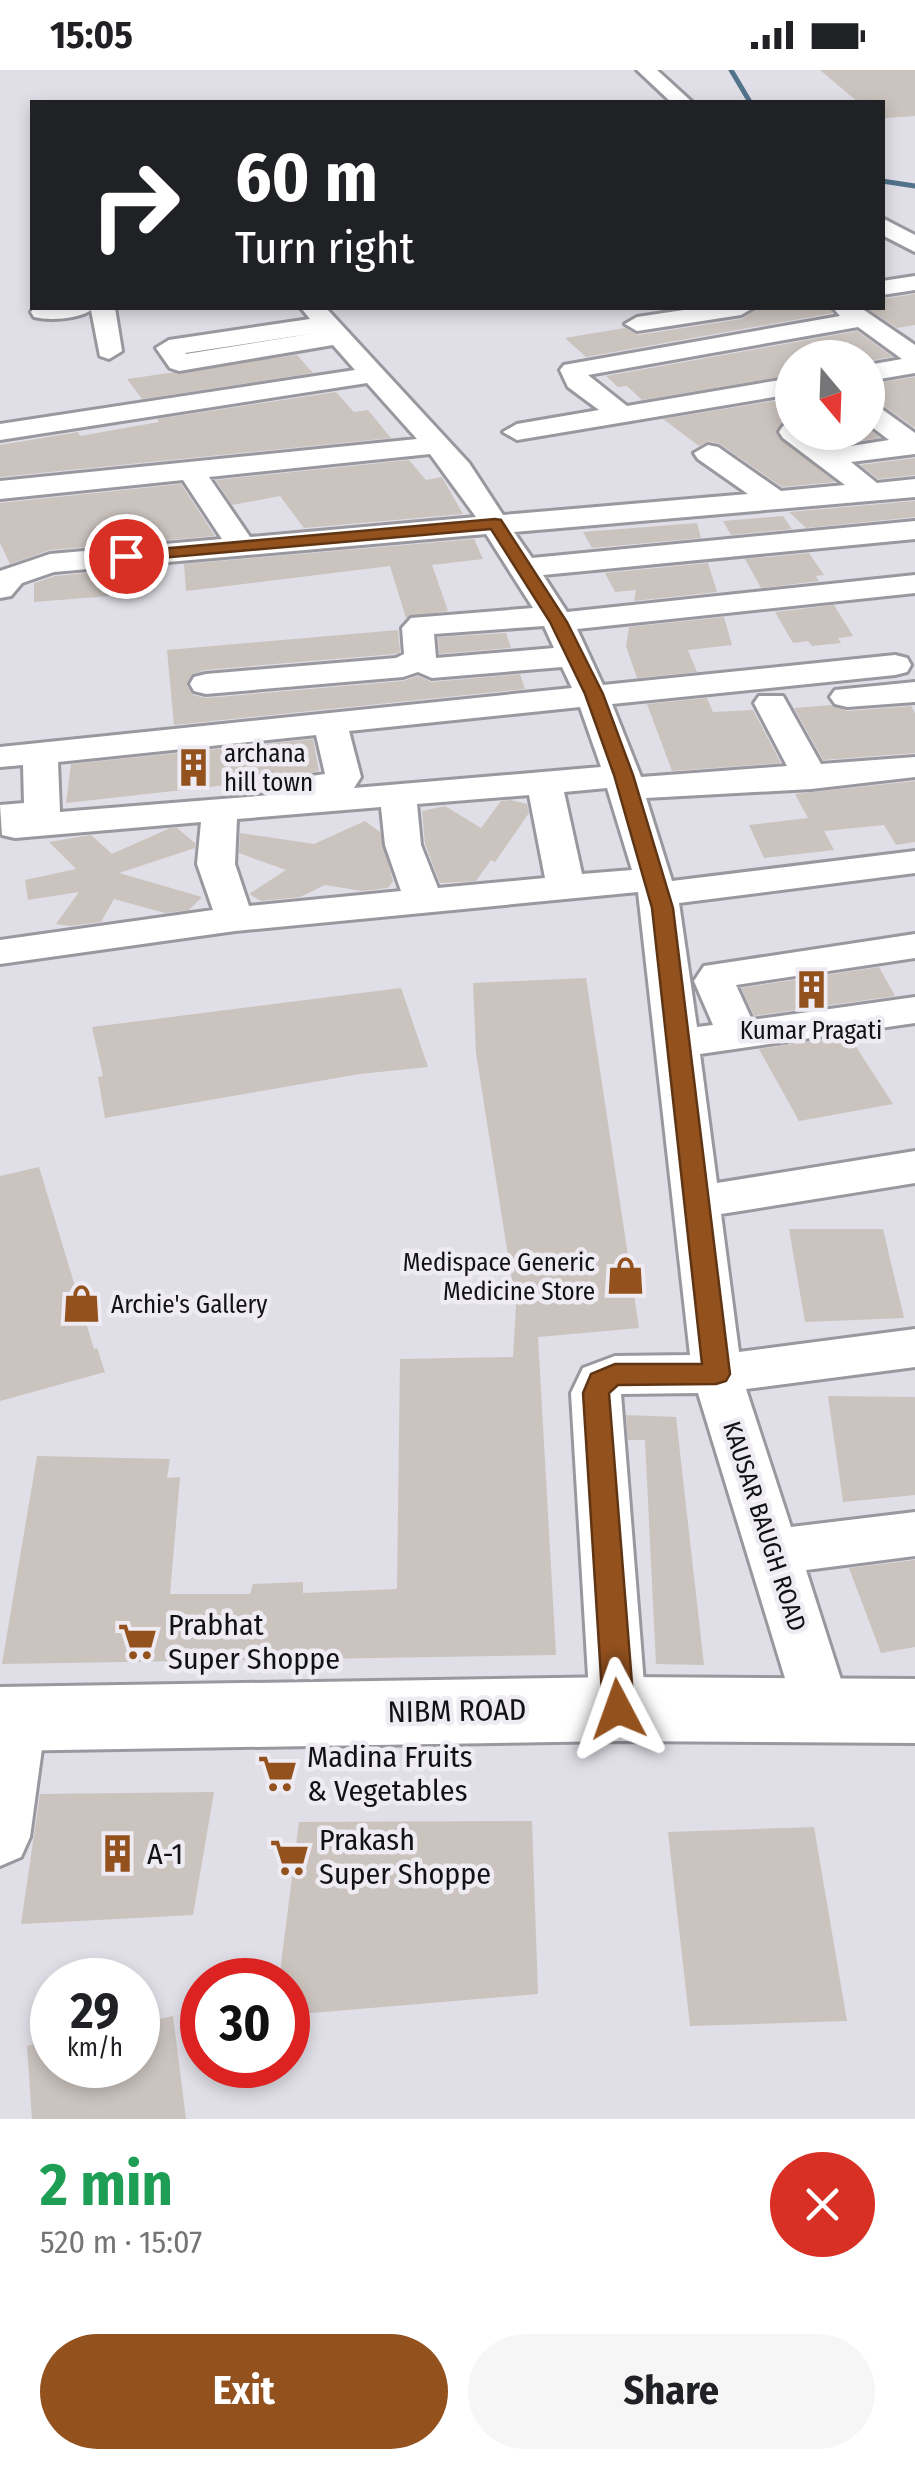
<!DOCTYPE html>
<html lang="en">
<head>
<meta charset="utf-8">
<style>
	:root { --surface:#fff; --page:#f6f6f6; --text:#202124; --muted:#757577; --accent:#93511e }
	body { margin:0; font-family:"Fira Sans Condensed",sans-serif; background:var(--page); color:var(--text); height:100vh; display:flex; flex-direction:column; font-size:38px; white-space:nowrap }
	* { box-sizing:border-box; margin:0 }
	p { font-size:32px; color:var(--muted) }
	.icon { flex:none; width:55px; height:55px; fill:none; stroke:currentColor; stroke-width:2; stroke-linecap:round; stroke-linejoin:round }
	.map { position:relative; height:2049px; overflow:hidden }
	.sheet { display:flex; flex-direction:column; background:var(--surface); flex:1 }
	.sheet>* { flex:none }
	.banner { position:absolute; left:30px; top:30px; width:855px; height:210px; border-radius:0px; box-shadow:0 5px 15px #0003; background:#202124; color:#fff; overflow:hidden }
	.needle { width:65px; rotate:161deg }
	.fabs { position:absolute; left:775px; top:270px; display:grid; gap:20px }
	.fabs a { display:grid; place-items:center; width:110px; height:110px; border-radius:50%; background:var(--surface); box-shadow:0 5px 15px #0003; font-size:50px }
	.speed { position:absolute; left:30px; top:1888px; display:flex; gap:20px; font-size:50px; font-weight:700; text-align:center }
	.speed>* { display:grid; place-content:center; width:130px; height:130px; border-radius:50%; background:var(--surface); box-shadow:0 5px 15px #0003; line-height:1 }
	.speed small { font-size:25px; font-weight:400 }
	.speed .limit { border:15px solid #d22; background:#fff; color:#111 }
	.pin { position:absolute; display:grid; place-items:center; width:85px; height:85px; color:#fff; margin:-42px; border:5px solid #fff; border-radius:50%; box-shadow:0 2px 10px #0007 }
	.me { position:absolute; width:110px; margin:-55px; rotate:356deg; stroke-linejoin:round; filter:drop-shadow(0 0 8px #0008) }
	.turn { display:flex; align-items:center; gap:35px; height:210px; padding:0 40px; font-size:45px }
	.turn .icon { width:130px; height:130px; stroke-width:2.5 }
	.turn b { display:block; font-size:70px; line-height:85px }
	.round { display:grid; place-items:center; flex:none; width:105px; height:105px; border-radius:52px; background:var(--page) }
	.summary { display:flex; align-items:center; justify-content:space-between; height:170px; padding:0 40px }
	h1 { font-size:60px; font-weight:700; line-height:75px; color:#1e9e55 }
	.action { display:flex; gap:20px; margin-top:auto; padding:20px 40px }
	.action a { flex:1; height:115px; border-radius:60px; background:var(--accent); color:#fff; font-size:40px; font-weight:700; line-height:115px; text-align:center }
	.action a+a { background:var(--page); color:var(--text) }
	.status { display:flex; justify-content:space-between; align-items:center; height:70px; padding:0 50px; background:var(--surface); direction:ltr }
	.status svg { height:28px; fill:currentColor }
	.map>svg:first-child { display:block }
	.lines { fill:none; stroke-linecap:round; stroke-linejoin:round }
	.stream { stroke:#52738c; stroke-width:5 }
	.building { fill:#cbc3be }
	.minor-casing { stroke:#9a989f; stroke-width:6 }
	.major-casing { stroke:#9a989f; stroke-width:6 }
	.minor { fill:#fff; fill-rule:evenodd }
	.major { fill:#fff; fill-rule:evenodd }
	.route { fill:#93511e; stroke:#603514; stroke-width:2.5 }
	.labels { text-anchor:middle; stroke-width:9; stroke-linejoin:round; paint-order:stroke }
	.poi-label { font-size:25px; fill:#121114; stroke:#eeebf3; text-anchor:start }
	.street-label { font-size:25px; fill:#121114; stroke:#eeebf3 }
	.near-poi-label { font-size:30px; fill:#121114; stroke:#eeebf3; text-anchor:start }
	.near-street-label { font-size:30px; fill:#121114; stroke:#eeebf3 }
</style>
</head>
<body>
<div class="status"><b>15:05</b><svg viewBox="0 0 49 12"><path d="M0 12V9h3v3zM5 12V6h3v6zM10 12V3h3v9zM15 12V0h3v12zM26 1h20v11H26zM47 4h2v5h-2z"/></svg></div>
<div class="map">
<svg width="915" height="2049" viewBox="0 0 915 2049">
	<rect width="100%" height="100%" fill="#e0dee6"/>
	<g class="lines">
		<g class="stream">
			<polyline points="731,0 750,32"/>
			<polyline points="882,111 915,116"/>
		</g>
	</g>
	<g class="building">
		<polygon points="820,0 915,0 915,46 885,48 882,32 858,32"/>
		<polygon points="915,224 915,255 897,258 867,238 882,238 882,229"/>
		<polygon points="756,238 829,238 833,243 586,287 565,268 625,258 638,265 742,249"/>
		<polygon points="857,261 893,287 868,291 868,288 792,288 792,305 642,330 627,316 618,317 606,306"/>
		<polygon points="297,285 313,303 142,329 127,309"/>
		<polygon points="915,307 915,358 881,334 868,332 868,314"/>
		<polygon points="336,322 354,342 368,340 391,368 0,407 0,375 78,362 80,366 159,352 157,349"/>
		<polygon points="792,328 792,351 780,354 776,364 835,412 782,417 720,374 709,371 699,376 663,349"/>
		<polygon points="868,358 880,368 833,375 818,362 868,362"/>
		<polygon points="915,388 915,405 878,409 860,395"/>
		<polygon points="409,390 426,410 442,407 463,444 304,458 280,426 232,435 216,410"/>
		<polygon points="181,414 215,466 50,480 10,494 0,473 0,433"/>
		<polygon points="915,431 915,447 806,458 789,442"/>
		<polygon points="783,446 792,459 731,465 723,451"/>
		<polygon points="697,453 701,468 592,478 583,462"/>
		<polygon points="474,469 483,489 432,495 448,541 406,548 390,496 186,521 184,494"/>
		<polygon points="809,483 824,505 816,506 819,511 761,518 745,489"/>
		<polygon points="708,493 717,522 634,531 636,520 615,522 605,503"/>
		<polygon points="121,500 122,525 34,532 34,513 55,506"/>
		<polygon points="834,535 853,566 838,568 841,573 812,576 808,571 793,573 775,542"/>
		<polygon points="724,547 732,575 688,580 697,602 637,608 626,576 629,557"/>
		<polygon points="398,560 400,582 395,584 205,600 191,605 187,616 193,625 206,628 403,611 418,606 432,612 520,604 525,619 174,655 167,580"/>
		<polygon points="506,563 511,578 439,584 438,567"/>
		<polygon points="707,628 713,642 753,640 781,693 672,701 647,634"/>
		<polygon points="831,635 847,641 911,636 915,643 915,683 823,690 794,638"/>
		<polygon points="313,669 319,701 280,709 66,733 71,694"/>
		<polygon points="915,711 915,772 896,775 884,755 824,761 834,780 764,788 749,755 808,748 795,724"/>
		<polygon points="510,730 527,734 529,743 495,792 491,790 476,811 440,813 425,774 422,741 445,736 481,758 501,731"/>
		<polygon points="365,751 380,762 393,811 388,818 362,821 325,815 300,827 261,831 249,824 286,800 239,783 240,763 314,774"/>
		<polygon points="170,758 177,758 195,773 195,778 119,803 202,827 189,840 165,843 114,829 101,852 70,856 56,854 79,822 28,830 25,810 76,799 49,772 91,765 112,784"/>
		<polygon points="879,897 895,926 754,946 741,918"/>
		<polygon points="586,908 639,1258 538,1267 556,1585 2,1594 37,1386 170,1389 167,1408 180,1407 170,1524 250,1524 253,1514 303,1512 303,1523 397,1519 400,1289 513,1287 516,1236 476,983 473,913"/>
		<polygon points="401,918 428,997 360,1004 105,1048 98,1007 103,1006 92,957"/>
		<polygon points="849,966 893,1034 799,1051 759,979"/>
		<polygon points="39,1097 94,1279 97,1278 105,1302 0,1331 0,1106"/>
		<polygon points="789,1159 883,1159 904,1248 805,1252"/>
		<polygon points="828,1326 915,1327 915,1425 843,1432"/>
		<polygon points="626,1345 676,1347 704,1595 656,1594 645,1370 628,1370"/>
		<polygon points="915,1490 915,1577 881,1583 849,1498"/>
		<polygon points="214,1722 193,1845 21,1854 40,1724"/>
		<polygon points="532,1751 538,1924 288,1945 288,1910 279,1910 299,1752"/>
		<polygon points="814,1757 847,1951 690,1956 668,1762"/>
		<polygon points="173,1946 186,2049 32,2049 27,1976 52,1970 52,1995 138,1995 138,1953"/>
	</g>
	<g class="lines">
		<defs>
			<g id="minor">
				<polygon points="637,0 657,0 692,32 671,32"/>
				<polygon points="882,148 915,165 915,182 882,165"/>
				<polygon points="915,206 915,220 882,225 882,211"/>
				<path d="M34,238H115L122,281L109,289L100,286L91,240C78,249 50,251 34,247L31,242Z"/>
				<path d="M301,238H326L469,393L503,445L748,424L698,389L694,383L708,375L718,377L781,421L845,415L783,368L779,362L783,356L792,354V362H811L832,379L889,370L868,354L870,335L879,337L915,363V384L851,392L877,413L915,409V427L514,462L532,488L915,451V469L543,505L567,542L915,505V523L577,559L603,615L895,585L907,588L911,595L907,602L895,605L612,634L641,707L787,696L754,633L759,626H783L821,694L915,687V707L811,719L646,728L672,811L915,781V803L679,833L697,957L713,955L694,911L704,896L915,864V888L736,915L752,950L915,927V953L700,984L717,1113L915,1081V1113L721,1144L739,1282L915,1259V1297L746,1319L791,1457L915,1442V1486L806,1500L851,1641L843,1659L823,1667L803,1659L795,1641L698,1323L621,1324L646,1639L638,1657L618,1665L598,1657L590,1639L571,1323L583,1298L615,1286L690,1285L638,822L235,861L0,894V870L213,840L197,794L201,752L15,768L2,765L0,735L24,733L23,695L0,697V677L572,618L562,597L432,608L418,602L403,607L206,624L194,621L190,614L194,607L206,604L396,588L404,584L402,558L411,548L533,538L486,464L54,502L22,513L11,526L0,528V501L50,484L222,469L183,410L0,429V411L417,369L367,313L0,370V354L355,300L333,275L179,301L170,298L156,278L169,270L310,249ZM316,263L186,284L185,283ZM430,384L476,447L250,467L209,407ZM544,556L554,578L436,588L434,564ZM580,637L601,697L354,718L361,707L349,661ZM316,665L325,704L284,710L279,718L283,724L60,742L58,692ZM607,718L632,800L582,804L564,722ZM529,725L545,808L438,818L421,775L417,734ZM381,737L385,775L401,821L249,836L235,794L237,749Z"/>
				<polygon points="697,238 753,238 741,245 637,261 625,254 637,247"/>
				<polygon points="833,238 861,238 915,275 915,303 868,311 868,295 902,289 858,257 588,305 627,336 792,308 792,324 517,370 503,362 517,354 599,340 568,317 560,300 564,295 840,246"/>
				<polygon points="915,612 915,632 847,637 835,634 830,627 835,620"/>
				<polygon points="18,1623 38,1631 46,1649 30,1767 21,1787 0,1796 0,1630"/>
			</g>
			<polygon id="major" points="618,1607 915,1609 915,1673 618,1671 0,1681 0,1617"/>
		</defs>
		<use href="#minor" class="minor-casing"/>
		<use href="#major" class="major-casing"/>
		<use href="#minor" class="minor"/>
		<use href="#major" class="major"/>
	</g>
	<polygon class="route" points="495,449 501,450 567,552 603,624 633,705 673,838 730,1304 726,1311 716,1314 618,1315 609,1323 634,1639 629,1649 618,1653 608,1649 603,1639 583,1323 591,1304 615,1294 702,1294 652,838 614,705 585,624 550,552 491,459 126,491 118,486 126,482"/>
	<defs>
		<symbol id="building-bare" viewBox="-9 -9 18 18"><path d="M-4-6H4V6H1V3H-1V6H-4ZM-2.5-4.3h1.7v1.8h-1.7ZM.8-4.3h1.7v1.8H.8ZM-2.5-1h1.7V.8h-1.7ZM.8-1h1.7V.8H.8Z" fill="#93511e" stroke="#eeebf3" stroke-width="2.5" paint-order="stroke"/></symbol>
		<symbol id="shop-bare" viewBox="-9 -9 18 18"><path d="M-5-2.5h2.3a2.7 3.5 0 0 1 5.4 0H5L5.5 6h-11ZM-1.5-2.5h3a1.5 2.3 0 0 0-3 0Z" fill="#93511e" stroke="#eeebf3" stroke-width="2.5" paint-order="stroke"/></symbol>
		<symbol id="supermarket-bare" viewBox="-9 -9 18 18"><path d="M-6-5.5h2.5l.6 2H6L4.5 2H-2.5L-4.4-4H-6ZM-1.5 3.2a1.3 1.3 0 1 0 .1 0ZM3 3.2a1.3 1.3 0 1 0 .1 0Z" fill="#93511e" stroke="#eeebf3" stroke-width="2.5" paint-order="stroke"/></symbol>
	</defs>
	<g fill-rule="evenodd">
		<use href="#building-bare" x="166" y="670" width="55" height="55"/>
		<use href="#building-bare" x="784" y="892" width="55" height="55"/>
		<use href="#shop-bare" x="598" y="1178" width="55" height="55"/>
		<use href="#shop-bare" x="54" y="1206" width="55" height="55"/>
		<use href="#supermarket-bare" x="110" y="1544" width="55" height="55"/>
		<use href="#supermarket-bare" x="250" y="1676" width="55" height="55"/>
		<use href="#building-bare" x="90" y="1756" width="55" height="55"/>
		<use href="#supermarket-bare" x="262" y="1760" width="55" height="55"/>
	</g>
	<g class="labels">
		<g class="poi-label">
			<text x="224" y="692">archana<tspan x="224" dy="29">hill town</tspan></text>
			<text x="811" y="969" text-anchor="middle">Kumar Pragati</text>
			<text x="595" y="1201" text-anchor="end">Medispace Generic<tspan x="595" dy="29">Medicine Store</tspan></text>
			<text x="111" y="1243">Archie's Gallery</text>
		</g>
		<g class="street-label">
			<text transform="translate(765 1456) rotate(72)" y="9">KAUSAR BAUGH ROAD</text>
		</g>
		<g class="near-poi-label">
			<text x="168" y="1565">Prabhat<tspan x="168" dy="34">Super Shoppe</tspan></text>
			<text x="307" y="1697">Madina Fruits<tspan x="307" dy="34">&amp; Vegetables</tspan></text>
			<text x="319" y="1780">Prakash<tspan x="319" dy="34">Super Shoppe</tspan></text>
			<text x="147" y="1794">A-1</text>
		</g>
		<g class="near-street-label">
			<text transform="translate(457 1641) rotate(-1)" y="10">NIBM ROAD</text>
		</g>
	</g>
</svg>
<div class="fabs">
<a><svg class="needle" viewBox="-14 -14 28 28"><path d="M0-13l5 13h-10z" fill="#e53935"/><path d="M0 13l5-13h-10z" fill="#757577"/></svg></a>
</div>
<div class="speed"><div>29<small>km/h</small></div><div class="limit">30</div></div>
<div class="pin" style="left:126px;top:486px;background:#d93025"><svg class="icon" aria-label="arrive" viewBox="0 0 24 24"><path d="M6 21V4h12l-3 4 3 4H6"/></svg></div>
<svg class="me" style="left:618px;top:1639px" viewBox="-20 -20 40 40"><path d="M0-17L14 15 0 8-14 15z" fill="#93511e" stroke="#fff" stroke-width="4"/></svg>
<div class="banner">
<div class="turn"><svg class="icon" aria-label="right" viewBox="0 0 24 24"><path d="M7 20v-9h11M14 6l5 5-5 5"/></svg><div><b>60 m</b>Turn right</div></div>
</div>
</div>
<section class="sheet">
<div class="summary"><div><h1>2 min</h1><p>520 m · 15:07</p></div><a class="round" style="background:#d93025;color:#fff"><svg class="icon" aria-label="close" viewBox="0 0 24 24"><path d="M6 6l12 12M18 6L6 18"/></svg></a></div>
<div class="action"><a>Exit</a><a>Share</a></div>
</section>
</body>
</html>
